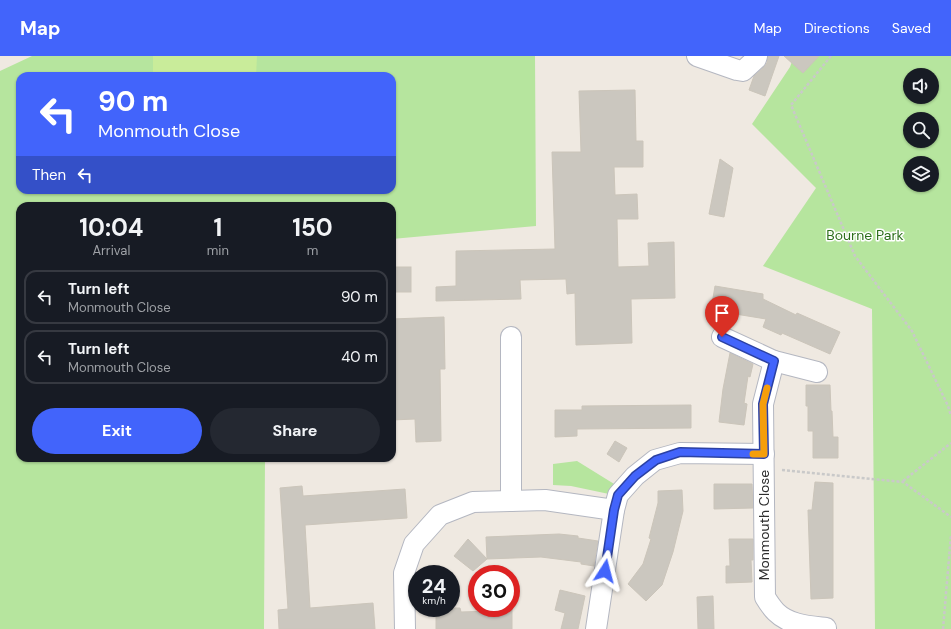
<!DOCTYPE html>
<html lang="en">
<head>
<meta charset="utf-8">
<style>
	:root { --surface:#171b24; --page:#242831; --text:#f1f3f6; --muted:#9ea1a6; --line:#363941; --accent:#4264fb }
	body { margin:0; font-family:"DM Sans",sans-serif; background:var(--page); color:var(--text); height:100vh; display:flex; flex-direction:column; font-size:15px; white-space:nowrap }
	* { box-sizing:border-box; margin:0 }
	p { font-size:13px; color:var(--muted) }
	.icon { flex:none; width:22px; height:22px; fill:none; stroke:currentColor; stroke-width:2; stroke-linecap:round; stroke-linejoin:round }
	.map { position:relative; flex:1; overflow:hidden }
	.panel { position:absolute; left:16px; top:146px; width:380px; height:260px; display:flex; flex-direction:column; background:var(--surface); border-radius:12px; box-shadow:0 1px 3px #0004 }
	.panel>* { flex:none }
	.hud { position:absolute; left:16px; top:16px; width:380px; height:122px; border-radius:12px; box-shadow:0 1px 3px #0004; background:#4264fb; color:#fff; overflow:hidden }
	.fabs { position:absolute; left:903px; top:12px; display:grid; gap:8px }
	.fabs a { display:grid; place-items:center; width:36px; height:36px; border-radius:50%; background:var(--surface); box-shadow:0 1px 3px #0004; font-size:20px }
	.speed { position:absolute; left:408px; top:509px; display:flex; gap:8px; font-size:20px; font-weight:700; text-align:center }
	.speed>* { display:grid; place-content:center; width:52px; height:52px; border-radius:50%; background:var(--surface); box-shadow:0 1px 3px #0004; line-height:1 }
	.speed small { font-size:10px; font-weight:400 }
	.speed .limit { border:6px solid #d22; background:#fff; color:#111 }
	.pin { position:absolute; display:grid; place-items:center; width:34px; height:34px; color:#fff; margin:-41px -17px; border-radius:50% 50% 50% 0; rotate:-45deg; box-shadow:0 0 4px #0007 }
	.pin .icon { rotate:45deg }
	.me { position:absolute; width:44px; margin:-22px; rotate:9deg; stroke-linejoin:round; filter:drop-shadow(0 0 3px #0008) }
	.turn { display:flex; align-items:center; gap:14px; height:84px; padding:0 16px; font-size:18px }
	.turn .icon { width:52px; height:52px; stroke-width:2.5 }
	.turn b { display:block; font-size:28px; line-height:34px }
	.then { display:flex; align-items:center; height:38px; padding:0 16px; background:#0003; gap:8px; font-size:15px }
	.eta { display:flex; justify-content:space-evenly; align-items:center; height:68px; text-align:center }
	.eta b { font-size:24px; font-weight:700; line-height:28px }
	.primary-button { display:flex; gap:8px; margin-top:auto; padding:8px 16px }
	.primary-button a { flex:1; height:46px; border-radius:24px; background:var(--accent); color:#fff; font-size:16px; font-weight:700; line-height:46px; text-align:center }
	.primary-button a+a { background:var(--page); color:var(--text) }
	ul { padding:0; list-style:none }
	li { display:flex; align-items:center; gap:12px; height:54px; margin:0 8px 6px; padding:0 8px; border:2px solid var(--line); border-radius:12px }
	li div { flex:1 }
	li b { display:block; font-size:15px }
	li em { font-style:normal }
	header { display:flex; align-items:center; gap:24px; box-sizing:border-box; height:56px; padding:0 20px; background:var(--accent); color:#fff }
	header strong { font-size:19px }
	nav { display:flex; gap:22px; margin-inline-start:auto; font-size:14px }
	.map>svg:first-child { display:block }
	.green { fill:#b6e59e; fill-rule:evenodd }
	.pitch { fill:#c9ec9a }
	.building { fill:#cbc7bf; stroke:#cbc5ba }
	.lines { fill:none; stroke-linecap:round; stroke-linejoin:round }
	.minor-casing { stroke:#b4b7c1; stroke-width:22 }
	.path { stroke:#c9c9c9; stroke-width:2.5; stroke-dasharray:3 2; stroke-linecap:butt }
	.minor { stroke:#fff; stroke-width:20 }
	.route-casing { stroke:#2b41a3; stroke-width:10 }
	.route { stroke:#4264fb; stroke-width:7 }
	.slow { stroke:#f59e0b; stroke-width:7 }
	.labels { text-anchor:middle; stroke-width:3; stroke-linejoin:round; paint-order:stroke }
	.park-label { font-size:14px; fill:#2c6e1b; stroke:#fff }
	.street-label { font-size:14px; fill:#2e2e2e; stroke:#fff }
</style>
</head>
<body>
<header>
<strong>Map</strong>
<nav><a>Map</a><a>Directions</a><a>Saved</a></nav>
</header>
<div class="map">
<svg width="951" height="573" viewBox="0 0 951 573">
	<rect width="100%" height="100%" fill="#efe9e1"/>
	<g class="green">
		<path d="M32,0H535L536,170L392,183V150H20V402H265L264,573H0V15ZM20,20H392V134H20Z"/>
		<path d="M794,0H951V573H875L872,253L763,210L816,132L752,68L790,11ZM910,19H932V41H910ZM910,63H932V85H910ZM910,107H932V129H910Z"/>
		<polygon points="577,405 619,431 609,438 571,430 553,429 553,408"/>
	</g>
	<polygon class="pitch" points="153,0 257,0 256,20 153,20"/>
	<g class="building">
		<polygon points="768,0 779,0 765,40 749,34 754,20 764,11 767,7"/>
		<polygon points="784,0 819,0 803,17"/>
		<polygon points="635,34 636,85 643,85 643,111 614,111 615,139 637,138 638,163 617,163 618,211 649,210 648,187 674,186 675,242 631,243 632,287 576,289 575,237 567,238 566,223 520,224 521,243 436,245 436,231 456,230 456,195 555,193 552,96 581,96 579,35"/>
		<polygon points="720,103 733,112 724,161 709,158"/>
		<rect x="392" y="211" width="19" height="25"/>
		<polygon points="715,230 763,238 763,243 796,259 797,257 840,276 830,298 782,277 781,279 763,271 766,263 711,254"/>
		<polygon points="444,261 445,313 440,313 441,385 416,386 415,363 392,364 392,263"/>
		<polygon points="730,297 753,308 750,321 748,320 744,347 747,348 744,369 719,366 723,333"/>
		<polygon points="806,329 830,329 831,355 832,355 833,381 838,381 838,402 813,402 813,375 808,375 808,350 806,350"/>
		<polygon points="691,349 691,372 577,373 577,380 555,381 555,354 582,354 582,350"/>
		<polygon points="615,385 627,392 619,406 607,398"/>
		<polygon points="815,426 833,427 833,542 811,543 808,454 812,454"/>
		<polygon points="714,428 752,428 753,452 714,453"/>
		<polygon points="302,430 303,440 405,433 407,462 305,469 310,552 373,547 375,573 279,573 278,554 288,553 280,432"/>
		<polygon points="682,434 683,455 673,496 662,529 646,545 628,528 643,508 651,483 649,482 658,447 658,435"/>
		<polygon points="559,478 578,480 578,482 598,485 594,510 581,508 581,506 541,501 487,503 486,481"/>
		<polygon points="468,483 487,503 473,515 454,500"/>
		<polygon points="729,483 753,483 753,504 751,504 752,526 726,527 726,510 730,510"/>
		<polygon points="560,534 585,540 578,573 561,573 565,557 555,554"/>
		<polygon points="713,540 714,573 698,573 697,541"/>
		<polygon points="436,552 460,552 461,556 492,555 492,552 512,552 512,573 436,573"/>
	</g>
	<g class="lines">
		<defs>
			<g id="minor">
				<polyline points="697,0 737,14 743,15 756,3 757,0"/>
				<polyline points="511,281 511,445"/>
				<polyline points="722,281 774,305"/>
				<path d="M817,316L774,305L763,348L765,541C768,546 772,552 776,556C789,569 809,570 826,572"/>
				<polyline points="405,573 404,517 414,488 440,459 473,446 511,445 545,444 614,454"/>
				<polyline points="596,573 614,454 618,439 635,420 655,404 680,397 764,398"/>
			</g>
		</defs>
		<use href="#minor" class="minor-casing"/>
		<g class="path">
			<polyline points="831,0 791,49 855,200 912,275 948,350 951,360"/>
			<polyline points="782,414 903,426 951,461"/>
			<polyline points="903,425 951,387"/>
			<polyline points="943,573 951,479"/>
		</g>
		<use href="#minor" class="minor"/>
	</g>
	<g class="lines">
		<defs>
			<polyline id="route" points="605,515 614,454 618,439 635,420 656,404 680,396 764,398 763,348 774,305 722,281"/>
		</defs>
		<use href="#route" class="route-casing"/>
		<use href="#route" class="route"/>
		<polyline class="slow" points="753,398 764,398 763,348 767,332"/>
	</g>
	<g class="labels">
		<g class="park-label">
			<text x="865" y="184">Bourne Park</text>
		</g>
		<g class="street-label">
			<text transform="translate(764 469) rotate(-90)" y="5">Monmouth Close</text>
		</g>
	</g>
</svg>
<div class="fabs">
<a><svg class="icon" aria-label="sound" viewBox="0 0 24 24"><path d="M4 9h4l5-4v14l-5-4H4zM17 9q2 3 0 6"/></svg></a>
<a><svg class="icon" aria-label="search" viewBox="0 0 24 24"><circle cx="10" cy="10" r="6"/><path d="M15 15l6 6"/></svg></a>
<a><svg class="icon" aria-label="layers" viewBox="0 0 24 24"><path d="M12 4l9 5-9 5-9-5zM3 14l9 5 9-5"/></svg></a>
</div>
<div class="speed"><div>24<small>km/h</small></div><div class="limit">30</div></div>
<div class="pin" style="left:722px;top:281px;background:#d93025"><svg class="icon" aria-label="arrive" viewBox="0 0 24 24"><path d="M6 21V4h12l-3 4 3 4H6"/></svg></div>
<svg class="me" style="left:605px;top:515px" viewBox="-20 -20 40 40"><path d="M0-17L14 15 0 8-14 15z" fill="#4264fb" stroke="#fff" stroke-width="4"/></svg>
<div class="hud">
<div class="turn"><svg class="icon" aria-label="left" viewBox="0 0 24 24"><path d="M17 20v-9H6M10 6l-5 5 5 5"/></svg><div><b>90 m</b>Monmouth Close</div></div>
<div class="then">Then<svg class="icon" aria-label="left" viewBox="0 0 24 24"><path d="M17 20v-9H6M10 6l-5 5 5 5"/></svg></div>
</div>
<section class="panel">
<div class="eta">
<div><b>10:04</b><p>Arrival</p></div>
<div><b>1</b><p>min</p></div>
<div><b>150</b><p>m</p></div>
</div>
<ul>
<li><svg class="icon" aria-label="left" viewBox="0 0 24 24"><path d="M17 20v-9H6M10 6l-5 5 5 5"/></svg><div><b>Turn left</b><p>Monmouth Close</p></div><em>90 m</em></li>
<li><svg class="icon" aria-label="left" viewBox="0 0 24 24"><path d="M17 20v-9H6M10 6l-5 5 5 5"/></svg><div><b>Turn left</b><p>Monmouth Close</p></div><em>40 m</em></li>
</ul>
<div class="primary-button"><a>Exit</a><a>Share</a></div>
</section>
</div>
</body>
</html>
